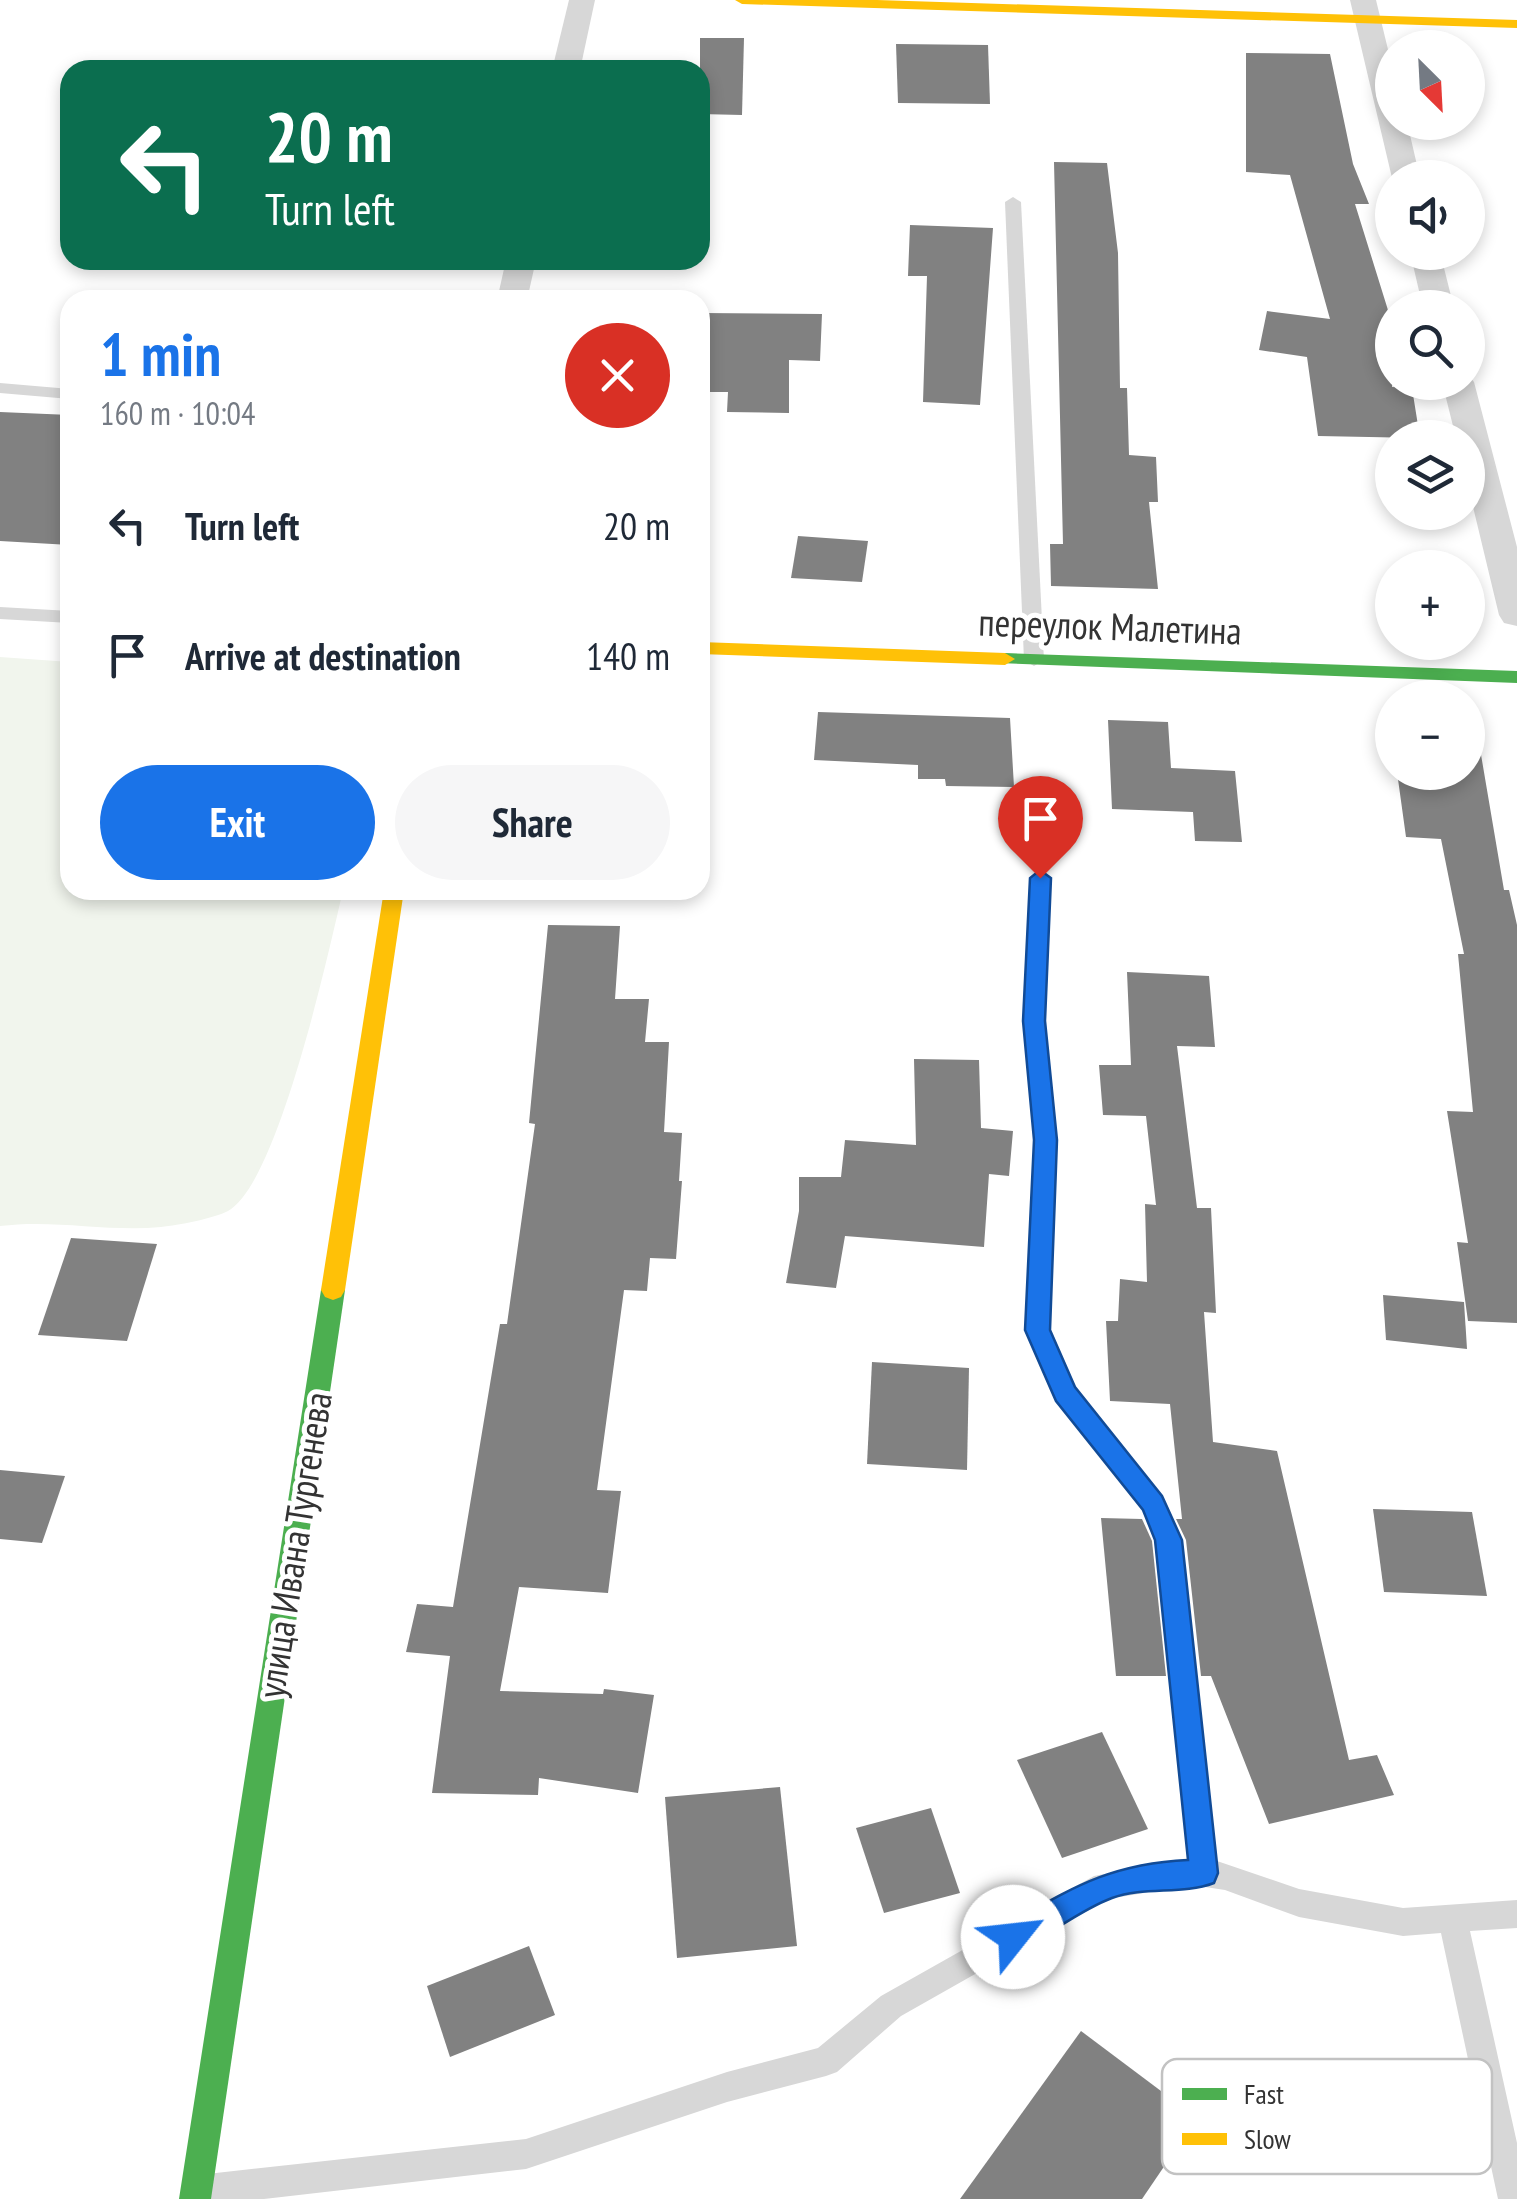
<!DOCTYPE html>
<html lang="en">
<head>
<meta charset="utf-8">
<style>
	:root { --surface:#fff; --page:#f6f6f7; --text:#1f2937; --muted:#747a83; --accent:#1a73e8 }
	body { margin:0; font-family:"PT Sans Narrow",sans-serif; background:var(--page); color:var(--text); height:100vh; display:flex; flex-direction:column; font-size:38px; white-space:nowrap }
	* { box-sizing:border-box; margin:0 }
	p { font-size:32px; color:var(--muted) }
	.icon { flex:none; width:55px; height:55px; fill:none; stroke:currentColor; stroke-width:2; stroke-linecap:round; stroke-linejoin:round }
	.map { position:relative; flex:1; overflow:hidden }
	.details { position:absolute; left:60px; top:290px; width:650px; height:610px; display:flex; flex-direction:column; background:var(--surface); border-radius:30px; box-shadow:0 5px 15px #0003 }
	.details>* { flex:none }
	.hud { position:absolute; left:60px; top:60px; width:650px; height:210px; border-radius:30px; box-shadow:0 5px 15px #0003; background:#0b6e4f; color:#fff; overflow:hidden }
	.needle { width:65px; rotate:156deg }
	.tools { position:absolute; left:1375px; top:30px; display:grid; gap:20px }
	.tools a { display:grid; place-items:center; width:110px; height:110px; border-radius:50%; background:var(--surface); box-shadow:0 5px 15px #0003; font-size:50px }
	.pin { position:absolute; display:grid; place-items:center; width:85px; height:85px; color:#fff; margin:-102px -42px; border-radius:50% 50% 50% 0; rotate:-45deg; box-shadow:0 0 10px #0007 }
	.pin .icon { rotate:45deg }
	.me { position:absolute; width:110px; margin:-55px; rotate:61deg; stroke-linejoin:round; filter:drop-shadow(0 0 8px #0008) }
	.turn { display:flex; align-items:center; gap:35px; height:210px; padding:0 40px; font-size:45px }
	.turn .icon { width:130px; height:130px; stroke-width:2.5 }
	.turn b { display:block; font-size:70px; line-height:85px }
	.round { display:grid; place-items:center; flex:none; width:105px; height:105px; border-radius:52px; background:var(--page) }
	.head { display:flex; align-items:center; justify-content:space-between; height:170px; padding:0 40px }
	h1 { font-size:60px; font-weight:700; line-height:75px; color:var(--accent) }
	.cta { display:flex; gap:20px; margin-top:auto; padding:20px 40px }
	.cta a { flex:1; height:115px; border-radius:60px; background:var(--accent); color:#fff; font-size:40px; font-weight:700; line-height:115px; text-align:center }
	.cta a+a { background:var(--page); color:var(--text) }
	ul { padding:0; list-style:none }
	li { display:flex; align-items:center; gap:30px; height:130px; padding:0 40px }
	li div { flex:1 }
	li b { display:block; font-size:38px }
	li em { font-style:normal }
	.map>svg:first-child { display:block }
	.green { fill:#f1f5ed }
	.building { fill:#818181 }
	.lines { fill:none; stroke-linecap:round; stroke-linejoin:round }
	.lane { fill:#d7d7d7; fill-rule:evenodd }
	.street { fill:#d7d7d7; fill-rule:evenodd }
	.fast { fill:#4caf50; fill-rule:evenodd }
	.slow { fill:#ffc107; fill-rule:evenodd }
	.route { fill:#1a73e8; stroke:#114b97; stroke-width:2.5 }
	.labels { text-anchor:middle; stroke-width:10; stroke-linejoin:round; paint-order:stroke }
	.street-label { font-size:38px; fill:#333; stroke:#fff }
	.key { fill:#fff; stroke:#c2c2c2; stroke-width:2.5 }
	.key-label { font-size:28px; fill:#333 }
</style>
</head>
<body>
<div class="map">
<svg width="1517" height="2199" viewBox="0 0 1517 2199">
	<rect width="100%" height="100%" fill="#fff"/>
	<path class="green" d="M0,657L70,662V890H343C329,951 278,1184 228,1211C212,1219 179,1225 161,1227C107,1232 54,1219 0,1226Z"/>
	<g class="building">
		<polygon points="700,38 744,38 742,115 700,114"/>
		<polygon points="896,44 988,45 990,104 898,103"/>
		<polygon points="1246,53 1330,54 1353,164 1369,204 1355,204 1392,323 1392,387 1412,388 1420,438 1318,436 1307,357 1259,350 1267,311 1330,319 1290,175 1246,172"/>
		<polygon points="1054,162 1107,163 1118,253 1120,388 1127,388 1129,455 1156,457 1158,502 1149,502 1158,589 1051,586 1050,544 1063,544"/>
		<polygon points="910,225 993,228 980,405 923,402 927,276 908,276"/>
		<polygon points="700,313 822,314 820,361 789,360 789,413 727,412 728,392 700,392"/>
		<polygon points="0,412 70,415 70,545 0,541"/>
		<polygon points="798,536 868,541 862,582 791,578"/>
		<polygon points="818,712 1010,718 1014,787 946,786 945,779 918,779 918,765 814,760"/>
		<polygon points="1108,720 1168,722 1171,768 1235,771 1242,842 1195,841 1193,812 1112,809"/>
		<polygon points="1468,730 1477,731 1504,890 1509,890 1517,925 1517,1323 1468,1321 1457,1242 1468,1243 1447,1111 1473,1112 1458,954 1464,954 1441,839 1406,837 1397,772 1468,772"/>
		<polygon points="548,925 620,926 615,999 649,999 645,1042 669,1042 664,1132 682,1133 679,1181 682,1181 676,1259 650,1258 647,1291 624,1290 597,1490 621,1491 608,1593 519,1587 500,1691 603,1694 604,1689 654,1695 638,1793 539,1778 538,1795 432,1793 450,1656 406,1652 417,1604 453,1607 500,1324 507,1324 535,1124 529,1123"/>
		<polygon points="1127,972 1209,976 1215,1047 1177,1046 1197,1208 1211,1208 1216,1313 1204,1312 1213,1442 1277,1451 1349,1760 1377,1755 1394,1795 1269,1824 1211,1676 1201,1676 1186,1540 1176,1519 1182,1519 1170,1404 1110,1401 1106,1321 1118,1321 1120,1279 1147,1282 1145,1204 1156,1205 1146,1116 1103,1115 1099,1065 1131,1065"/>
		<polygon points="914,1059 979,1060 981,1128 1013,1131 1009,1176 989,1174 984,1247 845,1236 836,1288 786,1283 799,1211 799,1177 841,1177 845,1140 916,1145"/>
		<polygon points="71,1238 157,1244 127,1341 38,1335"/>
		<polygon points="1383,1295 1464,1302 1467,1349 1386,1340"/>
		<polygon points="872,1362 969,1368 967,1470 867,1464"/>
		<polygon points="0,1470 65,1476 42,1543 0,1539"/>
		<polygon points="1373,1509 1472,1512 1487,1596 1384,1592"/>
		<polygon points="1101,1518 1142,1519 1152,1541 1166,1676 1116,1676"/>
		<polygon points="1102,1732 1148,1829 1062,1858 1017,1760"/>
		<polygon points="780,1787 797,1946 677,1958 665,1797"/>
		<polygon points="931,1808 960,1893 884,1913 856,1828"/>
		<polygon points="529,1946 555,2015 450,2057 427,1986"/>
		<polygon points="1081,2031 1197,2118 1142,2199 960,2199"/>
	</g>
	<g class="lines">
		<g class="lane">
			<polygon points="1013,197 1021,202 1044,660 1034,666 1024,660 1005,202"/>
			<polygon points="0,383 70,389 70,399 0,393"/>
			<polygon points="0,607 70,611 70,623 0,619"/>
			<polygon points="1040,870 1050,877 1045,1021 1057,1140 1049,1330 1075,1387 1161,1496 1182,1540 1217,1861 1299,1889 1403,1908 1517,1900 1517,1928 1470,1931 1517,2143 1517,2199 1498,2199 1441,1933 1403,1936 1299,1917 1225,1890 1192,1885 1108,1899 901,2016 837,2072 826,2076 727,2102 526,2169 264,2199 195,2199 191,2190 196,2179 207,2174 526,2139 727,2072 818,2048 881,1996 1094,1876 1188,1858 1156,1540 1143,1511 1056,1400 1025,1330 1035,1140 1023,1021 1030,877"/>
		</g>
		<g class="street">
			<polygon points="569,0 595,0 580,70 552,70"/>
			<polygon points="1350,0 1376,0 1392,66 1392,122 1407,122 1420,178 1392,178"/>
			<polygon points="1410,252 1440,252 1454,308 1423,308"/>
			<polygon points="506,260 536,260 527,300 497,300"/>
			<polygon points="1468,375 1474,382 1517,547 1517,626 1504,623 1499,615 1468,486 1468,438 1456,438 1442,382 1468,382"/>
		</g>
		<g class="fast">
			<polygon points="1005,653 1517,671 1517,683 998,663 998,655"/>
			<polygon points="333,1280 341,1283 345,1290 211,2199 179,2199 321,1290 325,1283"/>
		</g>
		<g class="slow">
			<polygon points="735,0 877,0 1517,20 1517,28 742,4"/>
			<polygon points="700,642 1005,653 1015,659 1005,665 700,654"/>
			<polygon points="384,890 404,890 345,1290 341,1297 333,1300 325,1297 321,1290"/>
		</g>
	</g>
	<path class="route" d="M1040,870L1051,878L1045,1021L1057,1140L1050,1330L1075,1387L1162,1496L1182,1540L1218,1873L1214,1883C1182,1895 1145,1886 1112,1898C1077,1911 1047,1938 1013,1952L1003,1947L998,1937L1003,1927C1071,1889 1107,1864 1188,1860L1155,1540L1143,1510L1056,1401L1025,1330L1034,1140L1023,1021L1030,878Z"/>
	<g class="labels">
		<g class="street-label">
			<text transform="translate(1110 627) rotate(2)" y="13">переулок Малетина</text>
			<text transform="translate(295 1545) rotate(-81)" y="13">улица Ивана Тургенева</text>
		</g>
	</g>
	<rect x="1162" y="2059" width="330" height="115" rx="15" class="key"/>
	<rect x="1182" y="2088" width="45" height="12" fill="#4caf50"/>
	<rect x="1182" y="2133" width="45" height="12" fill="#ffc107"/>
	<g class="key-label">
		<text x="1244" y="2104">Fast</text>
		<text x="1244" y="2149">Slow</text>
	</g>
</svg>
<div class="tools">
<a><svg class="needle" viewBox="-14 -14 28 28"><path d="M0-13l5 13h-10z" fill="#e53935"/><path d="M0 13l5-13h-10z" fill="#747a83"/></svg></a>
<a><svg class="icon" aria-label="sound" viewBox="0 0 24 24"><path d="M4 9h4l5-4v14l-5-4H4zM17 9q2 3 0 6"/></svg></a>
<a><svg class="icon" aria-label="search" viewBox="0 0 24 24"><circle cx="10" cy="10" r="6"/><path d="M15 15l6 6"/></svg></a>
<a><svg class="icon" aria-label="layers" viewBox="0 0 24 24"><path d="M12 4l9 5-9 5-9-5zM3 14l9 5 9-5"/></svg></a>
<a>+</a>
<a>−</a>
</div>
<div class="pin" style="left:1040px;top:878px;background:#d93025"><svg class="icon" aria-label="arrive" viewBox="0 0 24 24"><path d="M6 21V4h12l-3 4 3 4H6"/></svg></div>
<svg class="me" style="left:1013px;top:1937px" viewBox="-20 -20 40 40"><circle r="19" fill="#fff"/><path d="M0-13L10 11 0 6-10 11z" fill="#1a73e8"/></svg>
<div class="hud">
<div class="turn"><svg class="icon" aria-label="left" viewBox="0 0 24 24"><path d="M17 20v-9H6M10 6l-5 5 5 5"/></svg><div><b>20 m</b>Turn left</div></div>
</div>
<section class="details">
<div class="head"><div><h1>1 min</h1><p>160 m · 10:04</p></div><a class="round" style="background:#d93025;color:#fff"><svg class="icon" aria-label="close" viewBox="0 0 24 24"><path d="M6 6l12 12M18 6L6 18"/></svg></a></div>
<ul>
<li><svg class="icon" aria-label="left" viewBox="0 0 24 24"><path d="M17 20v-9H6M10 6l-5 5 5 5"/></svg><div><b>Turn left</b></div><em>20 m</em></li>
<li><svg class="icon" aria-label="arrive" viewBox="0 0 24 24"><path d="M6 21V4h12l-3 4 3 4H6"/></svg><div><b>Arrive at destination</b></div><em>140 m</em></li>
</ul>
<div class="cta"><a>Exit</a><a>Share</a></div>
</section>
</div>
</body>
</html>
